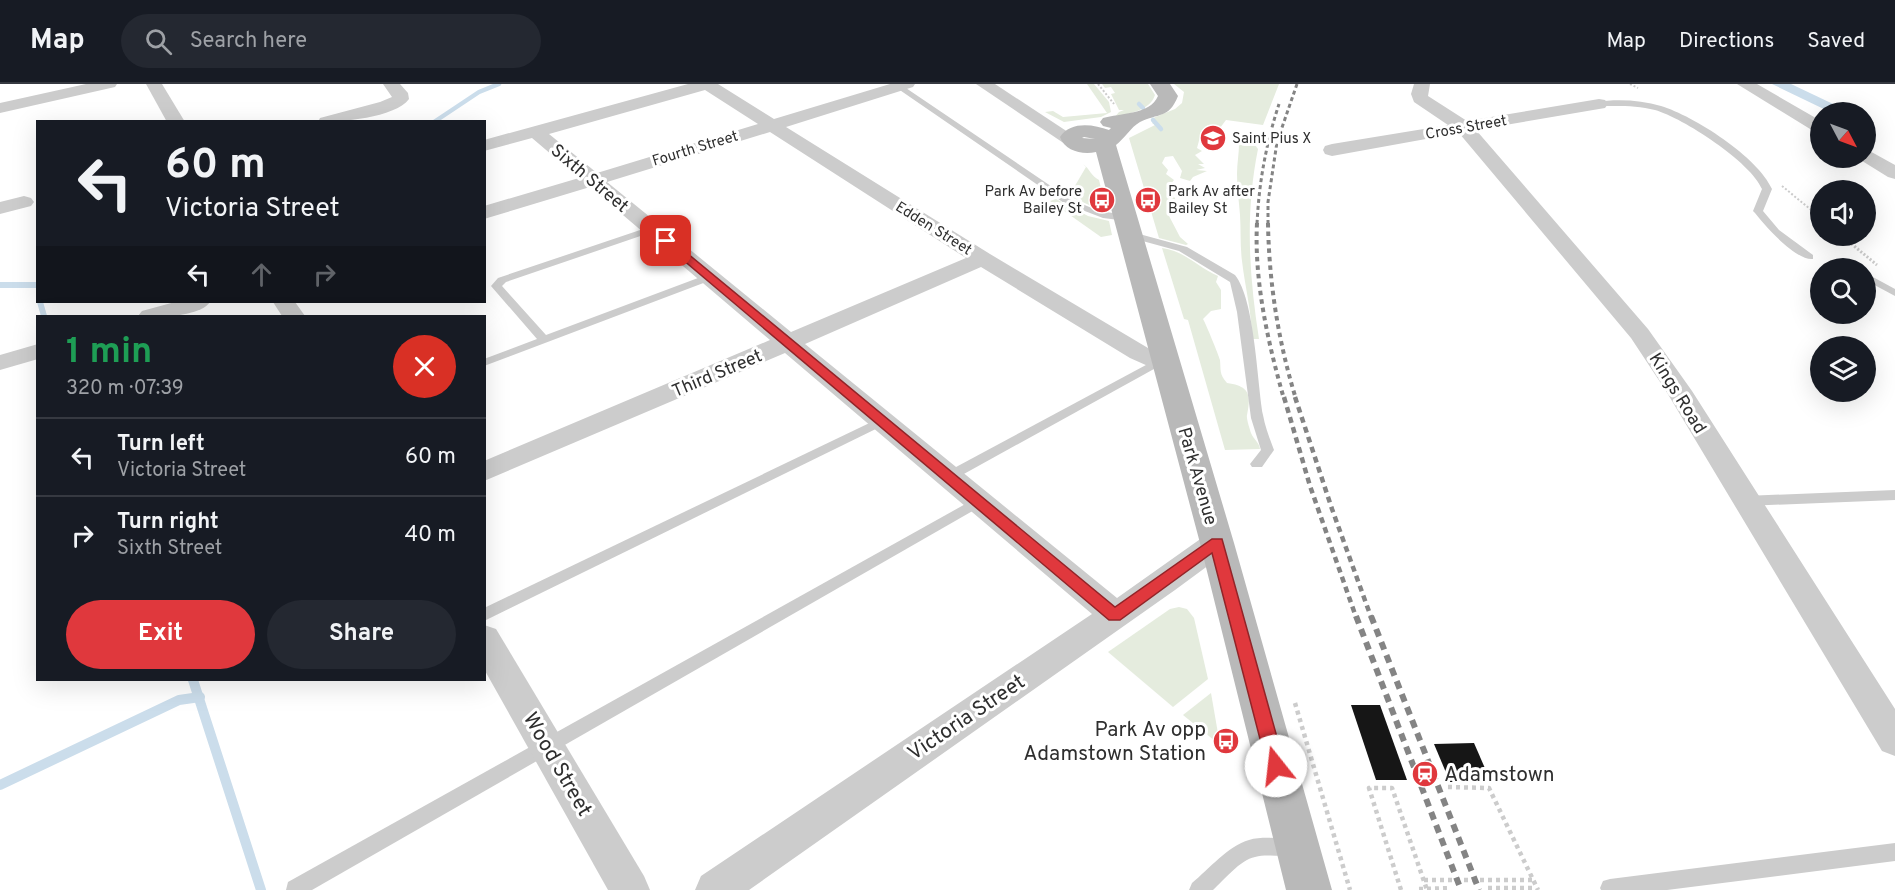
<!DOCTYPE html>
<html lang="en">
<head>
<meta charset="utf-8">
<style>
	:root { --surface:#171b24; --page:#242831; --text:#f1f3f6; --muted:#9ea1a6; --line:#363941; --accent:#e0383d }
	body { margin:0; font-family:Overpass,sans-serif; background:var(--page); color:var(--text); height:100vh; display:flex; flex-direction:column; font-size:22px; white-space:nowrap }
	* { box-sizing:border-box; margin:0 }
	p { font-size:20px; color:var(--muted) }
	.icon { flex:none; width:33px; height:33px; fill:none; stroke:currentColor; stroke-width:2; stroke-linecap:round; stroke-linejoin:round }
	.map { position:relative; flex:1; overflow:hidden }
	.side { position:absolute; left:36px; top:231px; width:450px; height:366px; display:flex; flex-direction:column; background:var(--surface); border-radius:0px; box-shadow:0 6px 24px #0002 }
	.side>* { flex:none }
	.top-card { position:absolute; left:36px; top:36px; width:450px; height:183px; border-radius:0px; box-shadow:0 6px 24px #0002; background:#171b24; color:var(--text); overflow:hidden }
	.needle { width:39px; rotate:131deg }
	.fabs { position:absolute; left:1810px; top:18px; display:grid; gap:12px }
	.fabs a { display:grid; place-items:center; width:66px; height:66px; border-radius:50%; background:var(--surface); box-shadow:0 6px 24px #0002; font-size:30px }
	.pin { position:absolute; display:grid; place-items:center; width:51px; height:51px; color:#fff; margin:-26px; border-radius:12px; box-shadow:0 3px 9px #0006 }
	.me { position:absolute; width:66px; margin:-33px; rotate:344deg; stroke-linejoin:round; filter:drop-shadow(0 0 4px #0008) }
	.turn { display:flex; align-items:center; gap:21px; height:126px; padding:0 30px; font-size:27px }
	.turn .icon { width:78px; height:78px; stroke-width:2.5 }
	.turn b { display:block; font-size:42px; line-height:51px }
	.lanes { display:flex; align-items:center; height:57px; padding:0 30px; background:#0003; justify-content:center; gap:30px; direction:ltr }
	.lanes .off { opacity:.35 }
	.round { display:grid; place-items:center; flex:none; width:63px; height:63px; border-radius:32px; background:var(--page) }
	.summary { display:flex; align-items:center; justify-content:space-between; height:102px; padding:0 30px }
	h1 { font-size:36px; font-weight:700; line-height:45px; color:#1e9e55 }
	.cta { display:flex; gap:12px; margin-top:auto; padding:12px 30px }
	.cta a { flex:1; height:69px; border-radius:36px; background:var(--accent); color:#fff; font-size:24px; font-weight:700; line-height:69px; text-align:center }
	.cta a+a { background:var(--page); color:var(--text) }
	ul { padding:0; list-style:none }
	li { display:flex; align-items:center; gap:18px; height:78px; padding:0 30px; border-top:2px solid var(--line) }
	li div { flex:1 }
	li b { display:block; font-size:22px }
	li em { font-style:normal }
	header { display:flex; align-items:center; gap:36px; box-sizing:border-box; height:84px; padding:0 30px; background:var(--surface); border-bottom:2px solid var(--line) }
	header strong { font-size:28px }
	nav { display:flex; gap:33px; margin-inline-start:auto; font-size:21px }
	.search { width:420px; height:54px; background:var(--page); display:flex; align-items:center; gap:15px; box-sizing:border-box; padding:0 21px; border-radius:33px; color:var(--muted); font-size:22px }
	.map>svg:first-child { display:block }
	.green { fill:#e5ecde }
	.water { fill:#cbddeb }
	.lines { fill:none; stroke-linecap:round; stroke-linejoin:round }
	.stream-far2 { stroke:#cbddeb; stroke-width:4.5 }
	.stream-far1 { stroke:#cbddeb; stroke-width:6 }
	.stream { stroke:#cbddeb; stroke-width:10 }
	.building { fill:#161616 }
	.path-far2 { stroke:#ccc; stroke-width:2; stroke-dasharray:2 2; stroke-linecap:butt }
	.path-far1 { stroke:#ccc; stroke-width:3; stroke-dasharray:2 2; stroke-linecap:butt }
	.path { stroke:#ccc; stroke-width:4.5; stroke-dasharray:4 4; stroke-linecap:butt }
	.lane { fill:#ccc; fill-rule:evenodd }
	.street { fill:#ccc; fill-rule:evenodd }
	.secondary { fill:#b9b9b9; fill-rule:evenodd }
	.rail-far3 { stroke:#848484; stroke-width:3; stroke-dasharray:4 3; stroke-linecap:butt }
	.rail-far2 { stroke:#848484; stroke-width:4; stroke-dasharray:4.5 4; stroke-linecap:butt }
	.rail-far1 { stroke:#848484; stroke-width:4.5; stroke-dasharray:6 4.5; stroke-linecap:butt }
	.rail { stroke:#848484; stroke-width:6; stroke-dasharray:8 6; stroke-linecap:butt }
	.route { fill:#e0383d; stroke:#922428; stroke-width:1.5 }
	.labels { text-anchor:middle; stroke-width:6; stroke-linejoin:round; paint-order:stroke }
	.far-street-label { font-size:15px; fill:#2f2f2f; stroke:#fff }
	.far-poi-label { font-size:15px; fill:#2f2f2f; stroke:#fff; text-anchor:start }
	.street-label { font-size:18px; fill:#2f2f2f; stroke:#fff }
	.near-street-label { font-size:21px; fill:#2f2f2f; stroke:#fff }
	.near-poi-label { font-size:21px; fill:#2f2f2f; stroke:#fff; text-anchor:end }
</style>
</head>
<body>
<header>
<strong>Map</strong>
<div class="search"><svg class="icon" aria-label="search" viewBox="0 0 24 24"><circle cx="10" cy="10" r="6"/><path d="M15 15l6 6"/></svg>Search here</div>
<nav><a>Map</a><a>Directions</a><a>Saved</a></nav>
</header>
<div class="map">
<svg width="1895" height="806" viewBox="0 0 1895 806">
	<rect width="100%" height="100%" fill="#fff"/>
	<g class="green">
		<polygon points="1087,0 1094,0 1109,18 1111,28 1101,33 1064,38 1045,28 1053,27 1063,33 1107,29"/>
		<path d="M1102,0H1148L1155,11C1150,27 1128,29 1114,34L1119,28L1124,26H1119L1111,10L1115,9L1111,3L1105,4Z"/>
		<polygon points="1174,0 1279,0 1263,41 1226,36 1220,44 1200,53 1197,64 1202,67 1195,71 1204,80 1198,80 1205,84 1196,86 1207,87 1193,93 1190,97 1180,94 1182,87 1173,72 1165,73 1162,79 1168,86 1166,90 1174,96 1166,106 1175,114 1176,122 1168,130 1180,153 1188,160 1186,161 1159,154 1129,54 1155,41 1152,39 1155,38 1153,34 1175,25 1182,19 1184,8"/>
		<path d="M1239,60L1255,61L1258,65C1245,129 1249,191 1259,255H1252C1252,229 1245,203 1242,177C1240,162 1241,146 1240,131C1239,118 1237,104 1237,90C1237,79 1239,70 1239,60Z"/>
		<path d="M1083,80C1090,85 1091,92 1099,96L1107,129L1069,112L1086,83Z"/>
		<polygon points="1056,115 1088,132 1109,137 1112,151 1101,153 1050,117"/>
		<path d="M1162,164C1185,167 1197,183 1218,192L1216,198L1221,206V225L1211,227L1203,235C1206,240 1219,272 1220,276C1221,286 1219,290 1227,299C1250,302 1251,311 1247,331C1246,334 1250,346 1251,349C1254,356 1259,358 1260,365L1225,366L1188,236L1184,235Z"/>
		<polygon points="1179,523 1187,525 1194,534 1208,595 1173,623 1108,568 1170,525"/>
		<polygon points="1211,609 1220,661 1183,631"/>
	</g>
	<polygon class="water" points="1772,0 1791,0 1850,28 1830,28"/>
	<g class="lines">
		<g class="stream-far2">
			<polyline points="1139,20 1143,24"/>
			<polyline points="1153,36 1161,45"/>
			<polyline points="434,38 479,8 499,0"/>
		</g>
		<g class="stream-far1">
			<polyline points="0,201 38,201"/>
			<polyline points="40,218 44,232"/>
		</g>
		<g class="stream">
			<polyline points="193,596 261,806"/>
			<polyline points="0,701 179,616 200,613"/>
		</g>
	</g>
	<g class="building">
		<polygon points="1351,621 1380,621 1407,696 1376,696"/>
		<polygon points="1474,659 1491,698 1450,698 1434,660"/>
	</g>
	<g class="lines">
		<g class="path-far2">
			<polyline points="1098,0 1114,20"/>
			<polyline points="1630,0 1638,4"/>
			<polyline points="1782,102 1821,134"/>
		</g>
		<polyline class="path-far1" points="1842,152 1877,181"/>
		<g class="path">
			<polyline points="1295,619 1350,806"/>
			<polyline points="1448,703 1489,704 1538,806"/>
			<polyline points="1424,796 1533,796"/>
			<polyline points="1488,804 1532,804 1533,806"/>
			<polyline points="1419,805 1451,804"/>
			<polyline points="1401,806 1369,704 1392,704 1427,806"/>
		</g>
		<g class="lane">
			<polygon points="891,0 900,0 1070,115 1099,127 1127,131 1132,134 1127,137 1103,134 1064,119"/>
			<path d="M1596,18C1617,15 1641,16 1661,22C1694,32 1758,73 1772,105L1763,127L1779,146L1813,171V175C1796,177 1765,142 1755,129L1753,127L1762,105C1751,78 1683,34 1655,26C1637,21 1617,22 1599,22H1596Z"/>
			<polygon points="652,142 657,145 655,147 506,198 502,202 546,251 706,191 714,191 714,195 484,282 484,275 537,255 491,202 498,194"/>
			<path d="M1132,148L1187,163L1235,191C1255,216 1257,297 1263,331C1265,343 1270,355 1274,366L1262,383H1252L1250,380L1261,366L1251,334L1237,228L1230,198L1179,167L1128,153V149Z"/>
			<polygon points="1871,192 1895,205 1895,212 1867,197 1866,195"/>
			<polygon points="1159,274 1165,278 1163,280 953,396 943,396 941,393 943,390"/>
			<polygon points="882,333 886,334 888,337 886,340 484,537 484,524"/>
			<polygon points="1895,406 1895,416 1745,422 1738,417 1745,412"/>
			<polygon points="978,413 985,418 983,421 312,806 286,806 288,798"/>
			<path d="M1292,754L1299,757L1301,763L1299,769C1284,775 1269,769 1255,773C1240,776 1224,796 1213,806H1189L1192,799C1209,785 1228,762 1249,756C1262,752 1279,755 1292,754Z"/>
			<polygon points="1895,759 1895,777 1667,806 1601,806 1600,804 1603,797 1610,795"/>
		</g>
		<g class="street">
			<polygon points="86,0 117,0 115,3 0,29 0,19"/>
			<polygon points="146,0 162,0 185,38 167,38"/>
			<path d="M383,0H400L408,9L409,15C395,34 340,38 318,38L320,34L380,18L392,13Z"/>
			<path d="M688,0H718L774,35L890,0H915L913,3L786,43L990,170L1148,264L1175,276L1178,281L1175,286L1166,288L1157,286L1130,274L981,183L805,260L1117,514L1206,451L1217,448L1228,451L1232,459L1228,467L1175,506L749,806H695L701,792L1092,530L785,269L484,397V377L770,256L590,103L484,135V122L579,94L532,54L484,67V56ZM705,6L758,40L597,89L549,50ZM770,48L966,174L791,248L607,98Z"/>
			<polygon points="976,0 995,0 1080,56 1077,60 1065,60"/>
			<polygon points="1414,0 1430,0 1428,12 1467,37 1599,15 1605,16 1608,20 1605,24 1599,25 1476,46 1648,245 1692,307 1895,625 1895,672 1882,667 1666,307 1631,254 1459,49 1332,72 1325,70 1323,66 1325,62 1332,60 1448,41 1414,18 1411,10"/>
			<polygon points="1737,0 1757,0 1821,37 1821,49 1815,48"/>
			<polygon points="1866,65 1895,81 1895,95 1888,93 1859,75 1866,74"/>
			<polygon points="24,112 31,114 34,118 31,122 0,130 0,118"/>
			<path d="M175,218H210C200,233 155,234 138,232L142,227Z"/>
			<polygon points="273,218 295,218 305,232 282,232"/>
			<polygon points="38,260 38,275 0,286 0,271"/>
			<polygon points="484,541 496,545 644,792 650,806 608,806 484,585"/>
		</g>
		<path class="secondary" d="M1150,0H1170L1178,12C1169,35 1158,29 1140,38C1131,43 1124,55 1116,61L1234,459L1332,806H1286L1200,459L1096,68C1082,71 1065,67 1060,53C1070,37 1093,40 1109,46L1111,44L1103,42L1100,38L1103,34C1120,29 1150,31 1158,12ZM1084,53L1095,55L1082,54Z"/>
		<g class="rail-far3">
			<path d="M1257,140C1259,98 1266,60 1279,20"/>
			<polyline points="1268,140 1268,118 1277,58 1297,0"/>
		</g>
		<g class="rail-far2">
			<path d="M1257,139C1254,197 1268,259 1284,315"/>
			<path d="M1268,139C1269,198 1278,257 1296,315"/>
		</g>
		<g class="rail-far1">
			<polyline points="1284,313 1310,402 1356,533"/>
			<polyline points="1295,313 1332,425 1371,533"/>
		</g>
		<g class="rail">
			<polyline points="1356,532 1461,806"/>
			<polyline points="1371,532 1479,806"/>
		</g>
	</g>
	<polygon class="route" points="663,155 670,155 1115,523 1212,455 1222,455 1285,682 1282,688 1276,690 1270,688 1267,682 1212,469 1120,536 1109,536 663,159"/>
	<defs>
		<symbol id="school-disc" viewBox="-11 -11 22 22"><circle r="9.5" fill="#e0383d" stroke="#fff"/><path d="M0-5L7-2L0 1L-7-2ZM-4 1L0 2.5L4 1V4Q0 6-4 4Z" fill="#fff"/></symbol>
		<symbol id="bus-disc" viewBox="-11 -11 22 22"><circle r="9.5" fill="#e0383d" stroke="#fff"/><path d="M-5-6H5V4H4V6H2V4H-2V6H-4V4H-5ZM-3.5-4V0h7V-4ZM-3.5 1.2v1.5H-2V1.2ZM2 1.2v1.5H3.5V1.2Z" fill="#fff"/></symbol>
		<symbol id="station-disc" viewBox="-11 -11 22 22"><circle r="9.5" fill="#e0383d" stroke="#fff"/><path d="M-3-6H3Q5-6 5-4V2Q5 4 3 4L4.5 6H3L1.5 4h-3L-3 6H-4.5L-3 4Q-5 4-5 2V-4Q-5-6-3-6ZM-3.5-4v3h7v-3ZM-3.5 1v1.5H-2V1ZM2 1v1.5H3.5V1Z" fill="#fff"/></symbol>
	</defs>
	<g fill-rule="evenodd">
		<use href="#school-disc" x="1198" y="39" width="30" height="30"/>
		<use href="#bus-disc" x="1087" y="101" width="30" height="30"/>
		<use href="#bus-disc" x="1133" y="101" width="30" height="30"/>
		<use href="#bus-disc" x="1211" y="642" width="30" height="30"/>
		<use href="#station-disc" x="1410" y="675" width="30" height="30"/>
	</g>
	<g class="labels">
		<g class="far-street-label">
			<text transform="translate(1466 43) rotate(-10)" y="5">Cross Street</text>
			<text transform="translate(695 64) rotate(-17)" y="5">Fourth Street</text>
			<text transform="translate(934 144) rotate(32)" y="5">Edden Street</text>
		</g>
		<g class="far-poi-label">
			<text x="1232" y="59">Saint Pius X</text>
			<text x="1082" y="112" text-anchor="end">Park Av before<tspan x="1082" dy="17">Bailey St</tspan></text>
			<text x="1168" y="112">Park Av after<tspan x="1168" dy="17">Bailey St</tspan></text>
		</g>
		<g class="street-label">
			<text transform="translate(590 94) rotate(40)" y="6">Sixth Street</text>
			<text transform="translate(717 289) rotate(-23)" y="6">Third Street</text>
			<text transform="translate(1678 309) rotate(58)" y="6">Kings Road</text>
			<text transform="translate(1198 392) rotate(74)" y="6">Park Avenue</text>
		</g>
		<g class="near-street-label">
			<text transform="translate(966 633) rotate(-34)" y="7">Victoria Street</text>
			<text transform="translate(558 680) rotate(60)" y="7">Wood Street</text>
		</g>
		<g class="near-poi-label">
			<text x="1206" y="652">Park Av opp<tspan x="1206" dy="24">Adamstown Station</tspan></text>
			<text x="1444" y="697" text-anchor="start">Adamstown</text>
		</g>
	</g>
</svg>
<div class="fabs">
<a><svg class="needle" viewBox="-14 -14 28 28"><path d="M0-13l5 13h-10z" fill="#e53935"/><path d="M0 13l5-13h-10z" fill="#9ea1a6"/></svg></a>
<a><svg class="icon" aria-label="sound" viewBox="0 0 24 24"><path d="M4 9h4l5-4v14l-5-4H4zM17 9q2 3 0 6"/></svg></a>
<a><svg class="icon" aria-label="search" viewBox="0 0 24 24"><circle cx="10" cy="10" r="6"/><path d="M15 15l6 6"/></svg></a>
<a><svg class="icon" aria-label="layers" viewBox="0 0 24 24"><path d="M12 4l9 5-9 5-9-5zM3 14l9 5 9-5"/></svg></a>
</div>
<div class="pin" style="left:666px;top:157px;background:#d93025"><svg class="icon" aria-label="arrive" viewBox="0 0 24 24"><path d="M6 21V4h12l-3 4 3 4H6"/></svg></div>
<svg class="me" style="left:1276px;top:682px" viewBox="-20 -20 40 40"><circle r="19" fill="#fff"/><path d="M0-13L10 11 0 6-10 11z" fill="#e0383d"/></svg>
<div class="top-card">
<div class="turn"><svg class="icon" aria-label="left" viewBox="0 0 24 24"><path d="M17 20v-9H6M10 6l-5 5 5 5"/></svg><div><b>60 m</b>Victoria Street</div></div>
<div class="lanes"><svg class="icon" aria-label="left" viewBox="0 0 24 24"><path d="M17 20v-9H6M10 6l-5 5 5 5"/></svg><svg class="icon off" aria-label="ahead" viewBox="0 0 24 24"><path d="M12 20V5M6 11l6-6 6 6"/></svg><svg class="icon off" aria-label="right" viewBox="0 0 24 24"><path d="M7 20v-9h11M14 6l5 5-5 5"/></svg></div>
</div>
<section class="side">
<div class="summary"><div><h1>1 min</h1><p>320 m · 07:39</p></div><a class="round" style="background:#d93025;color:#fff"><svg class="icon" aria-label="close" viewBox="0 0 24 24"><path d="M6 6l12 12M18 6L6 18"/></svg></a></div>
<ul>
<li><svg class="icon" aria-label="left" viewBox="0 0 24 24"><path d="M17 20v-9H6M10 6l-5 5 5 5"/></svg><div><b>Turn left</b><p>Victoria Street</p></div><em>60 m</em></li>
<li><svg class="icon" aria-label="right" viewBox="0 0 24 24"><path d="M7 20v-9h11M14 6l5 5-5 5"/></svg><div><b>Turn right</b><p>Sixth Street</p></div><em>40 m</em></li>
</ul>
<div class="cta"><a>Exit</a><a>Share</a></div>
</section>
</div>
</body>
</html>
